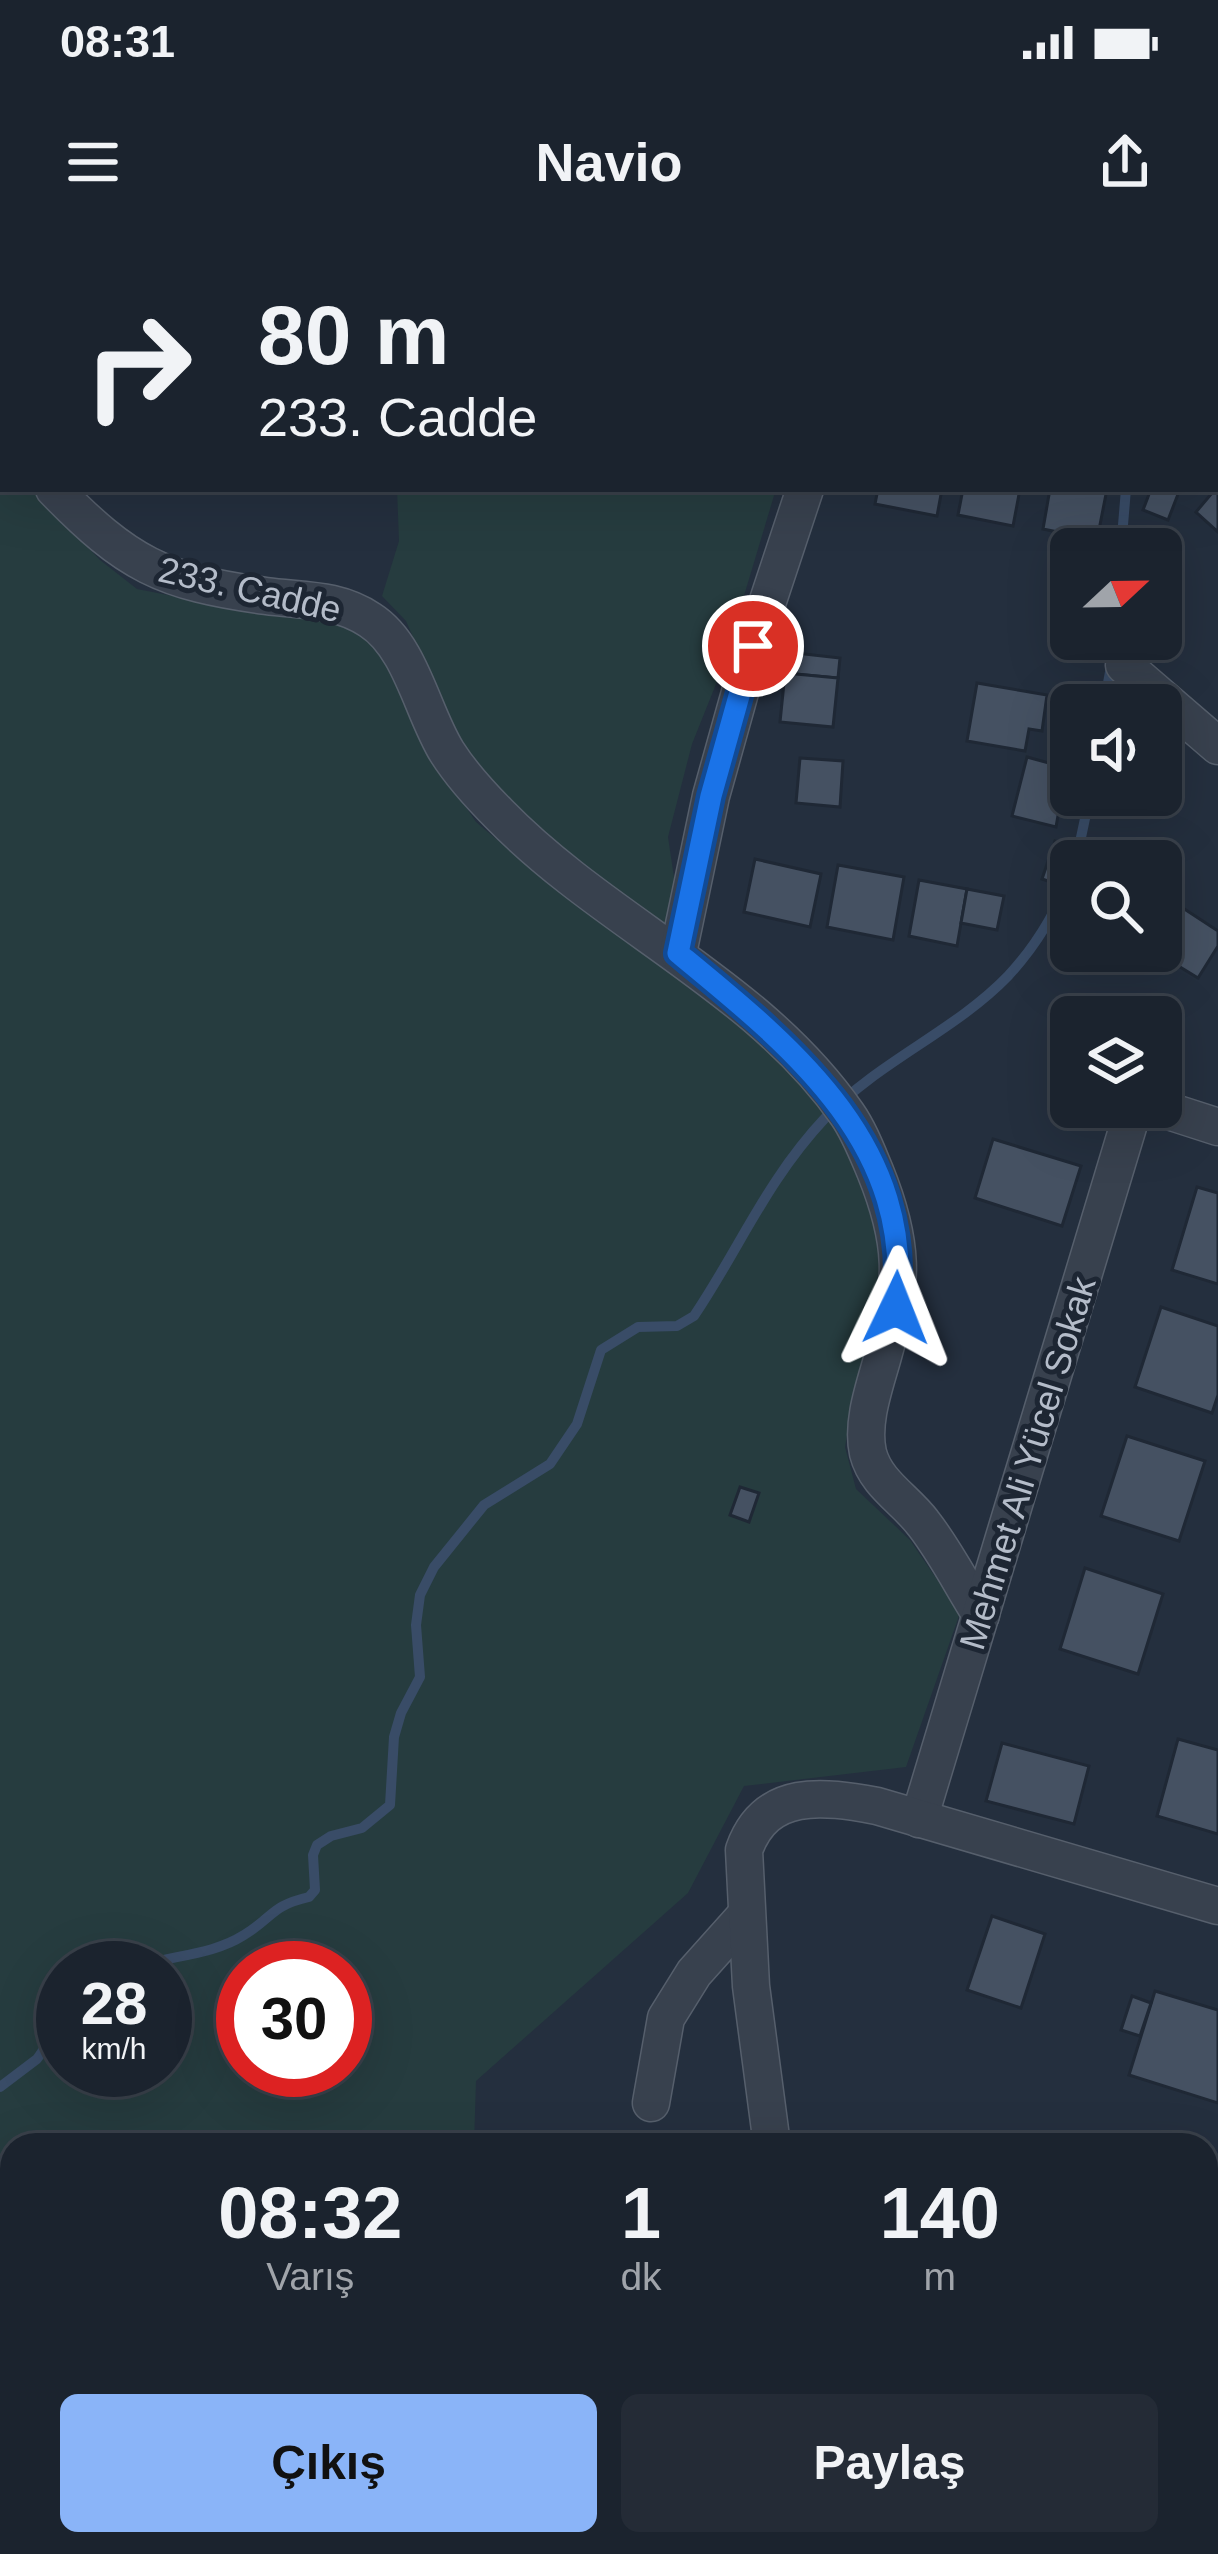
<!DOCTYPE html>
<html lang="tr">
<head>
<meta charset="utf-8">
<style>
	:root { --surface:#1b232e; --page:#242b36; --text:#f1f3f6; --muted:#a0a4aa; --line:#39404a; --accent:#8ab4f8 }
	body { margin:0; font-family:Helvetica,sans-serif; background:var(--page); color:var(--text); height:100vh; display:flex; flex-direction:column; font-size:45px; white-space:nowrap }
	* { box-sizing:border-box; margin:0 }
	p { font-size:39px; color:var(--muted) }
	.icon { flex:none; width:66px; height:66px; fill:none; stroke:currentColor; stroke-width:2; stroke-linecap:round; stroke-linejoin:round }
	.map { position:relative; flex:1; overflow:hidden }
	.details { position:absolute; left:0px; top:1893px; width:1218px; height:423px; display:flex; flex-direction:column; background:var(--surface); border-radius:36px 36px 0 0; box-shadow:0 12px 48px #0002,0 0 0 3px var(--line) }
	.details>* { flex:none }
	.hud { position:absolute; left:0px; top:0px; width:1218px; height:252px; box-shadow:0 12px 48px #0002,0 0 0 3px var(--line); background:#1b232e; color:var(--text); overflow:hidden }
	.needle { width:78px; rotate:68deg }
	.fabs { position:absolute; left:1050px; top:288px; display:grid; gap:24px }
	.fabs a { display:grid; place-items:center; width:132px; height:132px; border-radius:18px; background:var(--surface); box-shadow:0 12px 48px #0002,0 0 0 3px var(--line); font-size:60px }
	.speed { position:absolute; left:36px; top:1701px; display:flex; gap:24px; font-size:60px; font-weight:700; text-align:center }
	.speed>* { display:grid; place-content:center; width:156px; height:156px; border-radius:50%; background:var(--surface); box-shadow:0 12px 48px #0002,0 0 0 3px var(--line); line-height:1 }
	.speed small { font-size:30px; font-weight:400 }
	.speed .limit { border:18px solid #d22; background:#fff; color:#111 }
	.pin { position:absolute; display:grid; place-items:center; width:102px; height:102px; color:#fff; margin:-51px; border:6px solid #fff; border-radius:50%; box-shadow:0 3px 12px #0007 }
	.me { position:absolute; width:132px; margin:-66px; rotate:2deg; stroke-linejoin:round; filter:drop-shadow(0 0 9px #0008) }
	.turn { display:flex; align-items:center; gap:42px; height:252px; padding:0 60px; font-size:54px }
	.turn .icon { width:156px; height:156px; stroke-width:2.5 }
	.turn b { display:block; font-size:84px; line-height:102px }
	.eta { display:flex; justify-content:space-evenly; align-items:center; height:204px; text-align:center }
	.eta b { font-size:72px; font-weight:800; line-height:84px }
	.primary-button { display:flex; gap:24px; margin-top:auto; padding:24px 60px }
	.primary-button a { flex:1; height:138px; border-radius:18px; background:var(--accent); color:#111; font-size:48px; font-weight:800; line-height:138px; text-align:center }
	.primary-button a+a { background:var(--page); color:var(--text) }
	.status { display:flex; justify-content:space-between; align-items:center; height:84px; padding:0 60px; background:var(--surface); direction:ltr }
	.status svg { height:33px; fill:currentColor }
	header { display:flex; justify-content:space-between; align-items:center; height:156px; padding:0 60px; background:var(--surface); font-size:54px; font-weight:800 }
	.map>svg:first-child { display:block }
	.green { fill:#263c3f; fill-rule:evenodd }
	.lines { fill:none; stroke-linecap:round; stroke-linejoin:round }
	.stream { stroke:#394c67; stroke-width:10 }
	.building { fill:#455162; stroke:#1f2835; stroke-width:3 }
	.minor-casing { stroke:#565f6c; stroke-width:39 }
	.minor { stroke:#38414e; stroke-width:36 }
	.route-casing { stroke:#114b97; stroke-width:30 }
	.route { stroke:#1a73e8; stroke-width:21 }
	.labels { text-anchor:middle; stroke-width:10; stroke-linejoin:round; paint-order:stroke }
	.street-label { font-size:36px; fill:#b4bcc9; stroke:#1d2633 }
</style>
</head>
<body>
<div class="status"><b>08:31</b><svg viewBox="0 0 49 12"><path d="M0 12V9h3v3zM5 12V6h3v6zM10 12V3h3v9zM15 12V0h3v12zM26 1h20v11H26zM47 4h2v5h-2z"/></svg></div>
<header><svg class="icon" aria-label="menu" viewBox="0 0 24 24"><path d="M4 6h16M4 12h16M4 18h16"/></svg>Navio<svg class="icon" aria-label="share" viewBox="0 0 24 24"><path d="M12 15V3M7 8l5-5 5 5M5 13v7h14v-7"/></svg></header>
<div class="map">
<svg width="1218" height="2314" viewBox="0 0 1218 2314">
	<rect width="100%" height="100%" fill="#242f3e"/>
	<g class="green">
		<polygon points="369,0 1081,0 367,3"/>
		<path d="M0,216L3,249H32L100,320L137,349L234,368L314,374L369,399L391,426L440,529L476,582L546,641L662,717L720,765L812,854L845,895L868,947L882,1014L880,1069L853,1160L845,1207L856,1249L910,1300L960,1373L906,1527L744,1546L688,1653L476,1841L474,1905H12V2304H497L500,2314H0ZM63,1728H165V1830H63ZM243,1728H345V1830H243Z"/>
		<polygon points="397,249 776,249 722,429 692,504 668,597 675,644 667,686 553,603 474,523 444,468 406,381 382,356 399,301"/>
	</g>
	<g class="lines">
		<g class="stream">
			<polyline points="1176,3 1176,0"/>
			<polyline points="1121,309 1126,249"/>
			<polyline points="1104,465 1116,399"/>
			<polyline points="1076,621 1090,555"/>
			<path d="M133,1728C170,1715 211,1716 244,1695C274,1677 270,1666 309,1657L315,1650L313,1615L317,1605L331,1596L362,1588L390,1565L394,1497L401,1473L420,1437L416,1385L420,1355L434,1327L484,1265L550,1224L577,1184L601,1110L638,1087L677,1086L694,1076C741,1006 766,941 826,877C879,821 955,791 1008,736C1035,707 1057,670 1071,634"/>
			<polyline points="0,1847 37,1819 63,1782"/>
			<polyline points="0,1922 5,1928 0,1952"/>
		</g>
	</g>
	<g class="building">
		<polygon points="1218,246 1218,292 1196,272"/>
		<polygon points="878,249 942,249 937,276 875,264"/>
		<polygon points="963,249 1020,249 1013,286 958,275"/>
		<polygon points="1050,249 1107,249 1097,300 1043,289"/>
		<polygon points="1151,249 1180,249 1168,280 1143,270"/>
		<polygon points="787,412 840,418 838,438 785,433"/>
		<polygon points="785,433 838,438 833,487 780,482"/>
		<polygon points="977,443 1047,455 1042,491 1029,489 1025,511 967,501"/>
		<polygon points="1027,517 1067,528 1063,544 1071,547 1072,555 1068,572 1059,570 1056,587 1012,576"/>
		<polygon points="800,518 843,521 840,567 796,563"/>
		<polygon points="1055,601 1070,606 1057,644 1042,639"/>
		<polygon points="755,619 821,634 810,687 744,672"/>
		<polygon points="838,625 904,637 893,700 827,687"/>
		<polygon points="919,640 967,649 957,706 909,696"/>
		<polygon points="967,649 1004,656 997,690 961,683"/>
		<polygon points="1163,655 1218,691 1218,706 1198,738 1154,711 1161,711"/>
		<polygon points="993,899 1081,926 1062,986 975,958"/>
		<polygon points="1197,947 1218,953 1218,1044 1172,1030"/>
		<polygon points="1161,1067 1218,1086 1218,1155 1212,1173 1135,1147"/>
		<polygon points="1127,1196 1205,1221 1179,1301 1101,1276"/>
		<polygon points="740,1247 759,1253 749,1282 730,1275"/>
		<polygon points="1085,1328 1163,1354 1138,1434 1060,1409"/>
		<polygon points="1178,1499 1218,1510 1218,1594 1157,1576"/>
		<polygon points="1002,1503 1089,1526 1074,1584 986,1561"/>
		<polygon points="992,1676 1045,1694 1021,1768 967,1750"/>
		<polygon points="1155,1751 1218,1770 1218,1863 1129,1835"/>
		<polygon points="1132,1756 1151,1763 1140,1796 1121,1790"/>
	</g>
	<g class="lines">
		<defs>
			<g id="minor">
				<polyline points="1104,3 1105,0"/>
				<polyline points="1215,172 1218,174"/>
				<polyline points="0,174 3,177"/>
				<path d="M54,249C127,324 162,342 266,356C303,361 337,358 370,380C411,406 422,472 447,512C461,534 480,555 499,574C606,684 757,745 847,874C859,891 867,912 875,931C904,1002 904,1043 883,1116C875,1145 861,1182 868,1213C876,1244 905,1259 923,1283C945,1311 962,1345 981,1375"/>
				<polyline points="1124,425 1218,506"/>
				<polyline points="678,713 711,556 753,406 805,249"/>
				<polyline points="1156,867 1218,887"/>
				<polyline points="919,1579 1134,867"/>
				<polyline points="651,1863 666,1778 694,1733 745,1676"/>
				<path d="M772,1905L751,1746L744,1610C766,1548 823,1556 877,1566L1218,1666"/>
				<polyline points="1206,2221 1218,2216"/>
				<polyline points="800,2314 805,2304"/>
				<polyline points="1176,2314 1176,2304"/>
			</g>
		</defs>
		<use href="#minor" class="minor-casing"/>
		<use href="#minor" class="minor"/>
	</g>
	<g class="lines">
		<defs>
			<path id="route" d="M753,406L711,556L678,713C791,806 916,904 896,1068"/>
		</defs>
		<use href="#route" class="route-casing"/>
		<use href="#route" class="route"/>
	</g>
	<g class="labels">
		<g class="street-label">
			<text transform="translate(250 349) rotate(13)" y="13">233. Cadde</text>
			<text transform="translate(1027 1223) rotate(-73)" y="13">Mehmet Ali Yücel Sokak</text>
		</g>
	</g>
</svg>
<div class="fabs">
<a><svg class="needle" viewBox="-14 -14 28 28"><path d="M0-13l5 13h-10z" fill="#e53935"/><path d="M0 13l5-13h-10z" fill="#a0a4aa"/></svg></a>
<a><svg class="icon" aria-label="sound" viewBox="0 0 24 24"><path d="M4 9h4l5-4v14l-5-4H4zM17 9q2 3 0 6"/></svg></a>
<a><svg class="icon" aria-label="search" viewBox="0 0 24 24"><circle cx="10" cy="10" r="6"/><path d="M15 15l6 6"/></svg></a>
<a><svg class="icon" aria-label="layers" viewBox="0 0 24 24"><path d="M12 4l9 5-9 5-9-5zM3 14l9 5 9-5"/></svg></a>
</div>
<div class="speed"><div>28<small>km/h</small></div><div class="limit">30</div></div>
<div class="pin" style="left:753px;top:406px;background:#d93025"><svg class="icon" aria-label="arrive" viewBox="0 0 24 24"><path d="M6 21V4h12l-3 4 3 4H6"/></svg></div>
<svg class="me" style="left:896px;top:1068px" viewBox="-20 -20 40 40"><path d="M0-17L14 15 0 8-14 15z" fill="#1a73e8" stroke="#fff" stroke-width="4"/></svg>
<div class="hud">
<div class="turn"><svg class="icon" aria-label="right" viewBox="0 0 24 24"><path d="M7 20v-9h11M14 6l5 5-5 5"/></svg><div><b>80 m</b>233. Cadde</div></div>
</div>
<section class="details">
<div class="eta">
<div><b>08:32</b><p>Varış</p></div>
<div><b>1</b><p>dk</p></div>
<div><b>140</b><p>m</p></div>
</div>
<div class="primary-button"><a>Çıkış</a><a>Paylaş</a></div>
</section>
</div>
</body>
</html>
